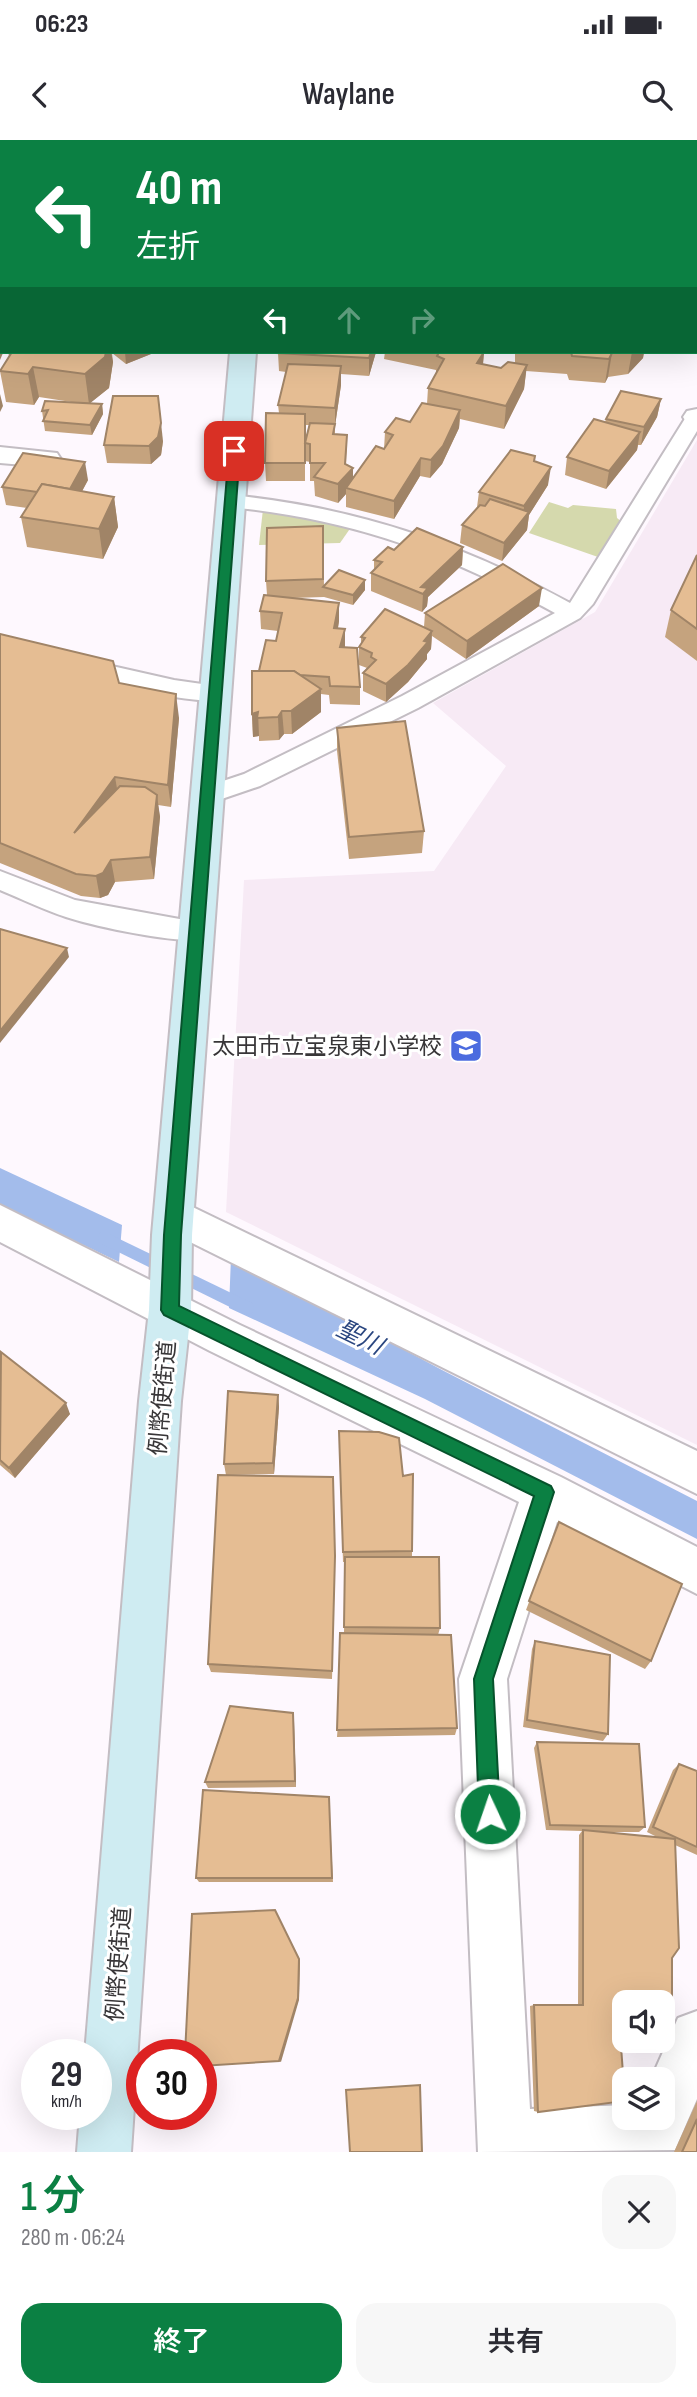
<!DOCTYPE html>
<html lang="ja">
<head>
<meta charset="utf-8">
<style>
	:root { --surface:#fff; --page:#f7f7f7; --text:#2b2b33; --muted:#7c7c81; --accent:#0b8043 }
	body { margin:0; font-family:"Sofia Sans Condensed","Noto Sans JP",sans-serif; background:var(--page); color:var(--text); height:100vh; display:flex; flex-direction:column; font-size:26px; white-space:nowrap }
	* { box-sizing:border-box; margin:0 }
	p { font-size:23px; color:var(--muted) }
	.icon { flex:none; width:38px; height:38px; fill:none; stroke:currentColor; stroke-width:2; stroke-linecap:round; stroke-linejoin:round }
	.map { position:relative; height:2012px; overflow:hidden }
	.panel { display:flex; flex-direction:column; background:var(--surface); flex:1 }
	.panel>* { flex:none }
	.top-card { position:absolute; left:0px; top:0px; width:698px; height:214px; box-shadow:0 7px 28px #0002; background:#0b8043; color:#fff; overflow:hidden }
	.tools { position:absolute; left:612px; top:1850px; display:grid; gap:14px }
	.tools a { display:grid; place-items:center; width:63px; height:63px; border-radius:14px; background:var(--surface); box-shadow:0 7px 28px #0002; font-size:35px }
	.speed { position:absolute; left:21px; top:1899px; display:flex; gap:14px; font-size:35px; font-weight:700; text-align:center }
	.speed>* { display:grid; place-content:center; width:91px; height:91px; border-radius:50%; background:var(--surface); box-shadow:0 7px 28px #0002; line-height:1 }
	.speed small { font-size:18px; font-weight:400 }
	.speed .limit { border:10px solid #d22; background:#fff; color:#111 }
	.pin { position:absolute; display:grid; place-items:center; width:60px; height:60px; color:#fff; margin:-30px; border-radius:14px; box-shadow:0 4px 10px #0006 }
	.me { position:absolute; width:77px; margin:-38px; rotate:357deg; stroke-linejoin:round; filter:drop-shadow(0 0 5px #0008) }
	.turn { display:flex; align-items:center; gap:24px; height:147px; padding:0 21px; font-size:32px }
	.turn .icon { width:91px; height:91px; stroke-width:2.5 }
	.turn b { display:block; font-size:49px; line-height:60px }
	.lanes { display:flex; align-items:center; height:66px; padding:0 21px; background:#0003; justify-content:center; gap:35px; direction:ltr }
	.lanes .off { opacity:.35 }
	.round { display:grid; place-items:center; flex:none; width:74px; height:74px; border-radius:21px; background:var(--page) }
	.head { display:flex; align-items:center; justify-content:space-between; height:119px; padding:0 21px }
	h1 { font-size:42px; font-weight:600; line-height:52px; color:var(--accent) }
	.button { display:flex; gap:14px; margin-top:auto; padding:14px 21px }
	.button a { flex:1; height:80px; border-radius:21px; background:var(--accent); color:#fff; font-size:28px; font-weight:600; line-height:80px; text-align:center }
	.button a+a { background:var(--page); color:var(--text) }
	.status { display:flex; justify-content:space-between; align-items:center; height:49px; padding:0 35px; background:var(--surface); direction:ltr }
	.status svg { height:19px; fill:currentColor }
	header { display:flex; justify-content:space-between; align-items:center; height:91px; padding:0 21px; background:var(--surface); font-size:32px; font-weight:600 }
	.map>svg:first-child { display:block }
	.built { fill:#f7eaf5 }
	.green { fill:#d5d9ad }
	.water { fill:#a3bceb }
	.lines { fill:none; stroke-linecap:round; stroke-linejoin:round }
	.stream { fill:#a3bceb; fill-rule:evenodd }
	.service-casing { stroke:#c3bdc3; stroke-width:4 }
	.minor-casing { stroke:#c3bdc3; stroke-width:4 }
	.secondary-casing { stroke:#c3bdc3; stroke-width:4 }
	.service { fill:#fff; fill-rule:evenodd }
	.minor { fill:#fff; fill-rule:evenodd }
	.secondary { fill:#cfecf2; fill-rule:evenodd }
	.wall { fill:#c5a37e; fill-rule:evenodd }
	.shaded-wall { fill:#a08467 }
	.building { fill:#e5bd93; stroke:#a08467; stroke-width:2 }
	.route { fill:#0b8043; stroke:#07532c; stroke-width:2 }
	.labels { text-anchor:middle; stroke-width:6; stroke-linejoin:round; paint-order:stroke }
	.poi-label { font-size:23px; fill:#383638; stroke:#fff; text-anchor:end }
	.street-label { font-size:23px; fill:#383638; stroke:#fff }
	.water-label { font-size:24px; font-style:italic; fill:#2b4780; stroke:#fff }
</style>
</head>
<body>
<div class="status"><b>06:23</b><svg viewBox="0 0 49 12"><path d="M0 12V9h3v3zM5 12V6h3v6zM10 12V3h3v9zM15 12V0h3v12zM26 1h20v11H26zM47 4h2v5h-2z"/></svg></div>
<header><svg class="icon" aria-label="back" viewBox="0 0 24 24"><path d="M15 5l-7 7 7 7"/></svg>Waylane<svg class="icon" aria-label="search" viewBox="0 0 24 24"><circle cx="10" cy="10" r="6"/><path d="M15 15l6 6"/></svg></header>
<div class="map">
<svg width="697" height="2012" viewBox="0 0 697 2012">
	<rect width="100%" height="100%" fill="#fef8fe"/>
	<polygon class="built" points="697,300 697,1305 226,1072 244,740 434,731 506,626 433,563 595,472"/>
	<g class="green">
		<polygon points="549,362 568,368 573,365 616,369 617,378 623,383 598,417 529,393"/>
		<polygon points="263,369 354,383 340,403 259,405"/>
	</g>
	<g class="water">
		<polygon points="0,1028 122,1085 119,1122 0,1065"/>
		<polygon points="231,1117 442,1230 697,1361 697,1399 425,1259 229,1168"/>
	</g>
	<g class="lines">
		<polygon class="stream" points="105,1092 252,1163 254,1168 252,1173 247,1175 242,1173 100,1103 98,1098 100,1093"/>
		<defs>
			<g id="service">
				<path d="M697,271V291L593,464L580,478L418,568L260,646L207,664L199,661L195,655L199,649L244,634L402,556L555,473C447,414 353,379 230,367L223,365L220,361L223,357L230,355C355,367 460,403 570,463L686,277L689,273Z"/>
				<path d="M81,519L174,540L223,547L226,553L223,559C194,567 105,541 73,532L70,527L73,522Z"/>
				<path d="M0,731L75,760L207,784L211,791L207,798C182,806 94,786 66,777C44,770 22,759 0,750Z"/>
			</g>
			<g id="minor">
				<polygon points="65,0 114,0 115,2 66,2"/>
				<polygon points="485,0 507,0 484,2"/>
				<polygon points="640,0 662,0 639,2"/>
				<rect x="696" y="30" width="1" height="14"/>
				<polygon points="697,269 697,285 687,283 683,277 687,271"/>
				<polygon points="0,307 57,313 61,319 57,325 47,327 0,323"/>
				<polygon points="174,1058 697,1311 697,1354 160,1087 154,1075 160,1063"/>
				<polygon points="0,1065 240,1185 561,1337 697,1407 697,1454 557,1382 507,1539 530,1969 625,1965 625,1978 663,1978 663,1939 651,1939 678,1878 697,1871 697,1959 675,2010 478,2012 459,1539 519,1362 210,1211 0,1102"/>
			</g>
			<g id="secondary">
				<polygon points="285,0 307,0 284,2"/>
				<rect x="0" y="112" width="2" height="14"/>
				<rect x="696" y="158" width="1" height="14"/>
				<polygon points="230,212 256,212 192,1095 191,1170 181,1261 131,2012 77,2012 80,1974 96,1974 96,1914 85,1914 139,1261 149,1170 152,1095"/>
			</g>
		</defs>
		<use href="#service" class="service-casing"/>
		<use href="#minor" class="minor-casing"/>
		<use href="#secondary" class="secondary-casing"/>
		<use href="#service" class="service"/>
		<use href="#minor" class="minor"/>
		<use href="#secondary" class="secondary"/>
	</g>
	<g class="wall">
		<polygon points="0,0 2,2 2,36 0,35"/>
		<polygon points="181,0 262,0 261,2 180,2"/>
		<rect x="362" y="0" width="43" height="2"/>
		<rect x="415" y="0" width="48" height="2"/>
		<rect x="506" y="0" width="47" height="2"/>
		<polygon points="8,212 156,212 126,224 112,213 113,222 109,248 90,263 102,264 103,274 92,295 45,291 42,271 78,263 39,257 34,265 6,262 0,231 9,216"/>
		<path d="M376,212L369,236L341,234V245L335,286V294L347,295L346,325L353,339L384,309L385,292L410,282L427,264L428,248L436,233V230L384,219L385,212H484L483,224L501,228L515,223V212H644L643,218L628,234L608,237L605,243L569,240L567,234L526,231L524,249L504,289L460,279L459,288L442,324L430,338L420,336L394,379L346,367V354L338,363L315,356L314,341H310V322L305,321V316V341H266L265,323L279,273L278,265L286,232L279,231L278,213ZM305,285H309L305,301Z"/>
		<polygon points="661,259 657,277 641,305 638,305 637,310 606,349 565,335 567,317 605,282 606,279"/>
		<polygon points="163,301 161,315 151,324 107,323 104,305"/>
		<polygon points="534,321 548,345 529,375 527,390 502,421 460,403 462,385 477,367 479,352"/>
		<polygon points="88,340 82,351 114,357 118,387 103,419 27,407 21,377 27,368 6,365 2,347"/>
		<polygon points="323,386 324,447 365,440 365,450 353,465 324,457 292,458 339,481 338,488 345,489 345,507 360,547 360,565 330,564 329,555 321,554 321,572 292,594 284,594 279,600 259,601 259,596 253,597 252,574 259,531 276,501 278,491 261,489 260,471 267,455 266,441"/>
		<polygon points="463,407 462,425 428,457 427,466 422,472 371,451 371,433 374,430 374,420 394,410"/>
		<polygon points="697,415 697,521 665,497 671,470"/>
		<polygon points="539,466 466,519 432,496 431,509 427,514 427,519 408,542 386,562 363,551 363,533 367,528 359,525 359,507 361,505 361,497 424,487 425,473"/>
		<polygon points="0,494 119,543 179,578 171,667 158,665 160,677 154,739 115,742 108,755 100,758 81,756 0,723"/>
		<polygon points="337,588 424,691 422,713 349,719 337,611"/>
		<polygon points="0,1213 70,1274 15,1338 0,1325"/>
		<polygon points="278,1255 279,1267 274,1334 226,1335 224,1324"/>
		<polygon points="339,1291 403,1336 412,1411 412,1417 440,1488 438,1495 457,1588 455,1595 337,1597 344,1493 345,1422 343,1422"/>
		<polygon points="559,1382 651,1521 645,1529 526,1470"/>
		<polygon points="335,1425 332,1539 211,1532 208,1524"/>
		<polygon points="535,1501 608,1594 603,1601 523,1587 532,1509"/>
		<polygon points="293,1573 296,1647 208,1648 205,1642"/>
		<polygon points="537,1602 645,1687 639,1692 600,1692 659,1698 647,1692 673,1630 679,1624 697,1631 697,1715 675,1705 672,1818 672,1866 663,1867 663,1862 625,1862 625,1867 618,1866 538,1972 534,1971 530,1866 534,1865 578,1865 579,1695 582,1691 546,1690 534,1608"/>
		<polygon points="329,1657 333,1742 199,1742 196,1738"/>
		<polygon points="697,1961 697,2012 674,2012"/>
	</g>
	<g class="shaded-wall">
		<polygon points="0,199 3,213 0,220"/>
		<polygon points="106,212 111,212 113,222 109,248 89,264 85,234"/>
		<polygon points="125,212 156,212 126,224"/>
		<polygon points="371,212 376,212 369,236 369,218"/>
		<polygon points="484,212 482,235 477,223"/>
		<polygon points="632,212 644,212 643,218 628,234"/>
		<polygon points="612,213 608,237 605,243 609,219"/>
		<polygon points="527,225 524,249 504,289 506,266"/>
		<polygon points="341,226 341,245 335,286 335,268"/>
		<polygon points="33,227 39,257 34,265 28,234"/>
		<polygon points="0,254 3,266 0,272"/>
		<polygon points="661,259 657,277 641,305 644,287"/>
		<polygon points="102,264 103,274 92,295 90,285"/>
		<polygon points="460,270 459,288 442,324 430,338 431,320"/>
		<polygon points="161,283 163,301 161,315 151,324 149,306"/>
		<polygon points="640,292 637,310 606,349 609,331"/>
		<polygon points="347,295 345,336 353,328 353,346 346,348 346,354 338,363 338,344 345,324"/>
		<polygon points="421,318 420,336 394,379 394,361"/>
		<polygon points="85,322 88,340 70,374 66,356"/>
		<polygon points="551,327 548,345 529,375 527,390 502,421 504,403 523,380 524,366"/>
		<polygon points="114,357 118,387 103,419 99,389"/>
		<polygon points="463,407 462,425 428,457 427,466 422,472 423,454 421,447"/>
		<polygon points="365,440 365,450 353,465 353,455"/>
		<polygon points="542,448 539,466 466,519 467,501"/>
		<polygon points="339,463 339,481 335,505 334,488"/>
		<polygon points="345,489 345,507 340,507"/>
		<polygon points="432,491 431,509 427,514 427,519 408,542 386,562 386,544"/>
		<polygon points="321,549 321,572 292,594 291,571"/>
		<polygon points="176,554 179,578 171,667 168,645"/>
		<polygon points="282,571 284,594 279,600 278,577"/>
		<polygon points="258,572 259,596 253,597 252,574"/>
		<polygon points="115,637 119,660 74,693"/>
		<polygon points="157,655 160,677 154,739 150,717"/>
		<polygon points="111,720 115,742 108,755 100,758 96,736"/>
		<polygon points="67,808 69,817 0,903 0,891"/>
		<polygon points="278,1255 279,1267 274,1334 273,1323"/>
		<polygon points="66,1263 70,1274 15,1338 9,1328"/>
		<polygon points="293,1573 294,1580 296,1647 295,1641"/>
		<polygon points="299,1819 300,1821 299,1860 281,1922 279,1921"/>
	</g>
	<g class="building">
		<polygon points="0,0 19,0 18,2 2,2 2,18 0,18"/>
		<polygon points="45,0 81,0 83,2 44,2"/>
		<polygon points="101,0 138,0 137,2 101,2"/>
		<polygon points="181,0 238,0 237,2 180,2"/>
		<polygon points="569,0 625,0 623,2 569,2"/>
		<polygon points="659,0 697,0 697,10 696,2 658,2"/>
		<polygon points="12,212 106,212 105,217 85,234 33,227 28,234 0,231"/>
		<polygon points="279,212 371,212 369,218 278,213"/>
		<polygon points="439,212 484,212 477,223 501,228 508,222 527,225 506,266 428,248 444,219 437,216"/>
		<polygon points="571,212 621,212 612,213 609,219 572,216"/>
		<polygon points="288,224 341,226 335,268 278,265"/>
		<polygon points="621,251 661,259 644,287 606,279"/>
		<polygon points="113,256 158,256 161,283 158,297 149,306 104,305"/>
		<polygon points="45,261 102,264 90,285 43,281 48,270 42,271"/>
		<polygon points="422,263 460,270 443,306 431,320 421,318 394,361 346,348 376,306 384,309 393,295 385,292 396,278 410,282"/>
		<polygon points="266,273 305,274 305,323 265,323"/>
		<polygon points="594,279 640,292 609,331 567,317"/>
		<polygon points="310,283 335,284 333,294 347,295 345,324 353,328 338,344 314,337 325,323 310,323 310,304 305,303"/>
		<polygon points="511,310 535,316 534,321 551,327 524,366 479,352"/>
		<polygon points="23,313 85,322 70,349 42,344 37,352 2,347"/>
		<polygon points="42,344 114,357 99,389 21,377"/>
		<polygon points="490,359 529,372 504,403 462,385 480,365 485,366"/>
		<polygon points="323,386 323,439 266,441 267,388"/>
		<polygon points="417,388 463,407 421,447 428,448 423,454 371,433 382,422 374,420 388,407 394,410"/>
		<polygon points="697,415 697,489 671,470"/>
		<polygon points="503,424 542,448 467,501 425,473"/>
		<polygon points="339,430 365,440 353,455 323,447"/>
		<polygon points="264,455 339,463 334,488 345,489 340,507 357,508 360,547 330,546 329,537 300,535 294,531 259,531 266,500 276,501 282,473 260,471"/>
		<polygon points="385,469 432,491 424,501 428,502 408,525 386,544 363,533 376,520 371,517 372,513 359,507 365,498 361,497"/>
		<polygon points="0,494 113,521 119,543 176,554 168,645 115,637 74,693 120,646 145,647 157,655 150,717 111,720 103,733 96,736 76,734 0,703"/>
		<polygon points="252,531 294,531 321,549 291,571 282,571 278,577 257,578 258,572 252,574"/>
		<polygon points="405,581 424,691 349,697 337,588"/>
		<polygon points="0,789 67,808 0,891"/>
		<polygon points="1,1212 66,1263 9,1328 0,1320"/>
		<polygon points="228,1251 278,1255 273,1323 224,1324"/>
		<polygon points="339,1291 379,1292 399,1298 403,1336 413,1334 412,1411 343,1412"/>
		<polygon points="218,1335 333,1337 335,1416 332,1531 208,1524"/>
		<polygon points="559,1382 682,1444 651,1521 529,1461"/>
		<polygon points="345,1417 439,1417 440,1488 344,1487"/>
		<polygon points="340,1493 451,1495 457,1588 337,1590"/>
		<polygon points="535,1501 610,1515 608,1594 527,1580"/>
		<polygon points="230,1566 293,1573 295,1641 205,1642"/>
		<polygon points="537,1602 639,1604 645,1687 550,1685"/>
		<polygon points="679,1624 697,1631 697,1707 653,1687"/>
		<polygon points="203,1650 329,1657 332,1738 196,1738"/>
		<polygon points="583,1690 675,1699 679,1808 672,1818 672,1866 663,1866 663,1862 625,1862 625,1865 618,1865 625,1961 538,1972 534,1865 583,1865"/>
		<polygon points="275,1770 299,1819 298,1858 279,1921 201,1926 201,1914 185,1914 192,1774"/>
		<polygon points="420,1945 422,2012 350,2012 346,1950"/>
		<polygon points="697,1979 697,2012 682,2012"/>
	</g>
	<polygon class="route" points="234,308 240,311 181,1095 179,1166 551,1346 554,1352 493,1539 500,1674 497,1681 490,1684 482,1681 479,1674 474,1539 534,1356 164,1175 161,1170 164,1095 229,311"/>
	<defs>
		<symbol id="school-square" viewBox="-11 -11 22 22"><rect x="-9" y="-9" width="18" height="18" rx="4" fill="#4b6bdf" stroke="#fff"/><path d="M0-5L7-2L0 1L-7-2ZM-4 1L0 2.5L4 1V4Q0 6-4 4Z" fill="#fff"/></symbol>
	</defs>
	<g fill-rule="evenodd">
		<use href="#school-square" x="447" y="887" width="38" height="38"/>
	</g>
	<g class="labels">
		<g class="poi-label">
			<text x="442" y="914">太田市立宝泉東小学校</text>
		</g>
		<g class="street-label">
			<text transform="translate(162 1258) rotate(-85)" y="8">例幣使街道</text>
			<text transform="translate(118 1824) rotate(-86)" y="8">例幣使街道</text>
		</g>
		<g class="water-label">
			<text transform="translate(360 1197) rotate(26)" y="8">聖川</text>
		</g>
	</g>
</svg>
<div class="tools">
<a><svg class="icon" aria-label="sound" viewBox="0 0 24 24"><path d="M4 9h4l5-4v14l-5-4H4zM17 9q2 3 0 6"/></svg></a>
<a><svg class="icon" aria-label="layers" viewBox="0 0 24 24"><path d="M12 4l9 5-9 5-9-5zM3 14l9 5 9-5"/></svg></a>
</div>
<div class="speed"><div>29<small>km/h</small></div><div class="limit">30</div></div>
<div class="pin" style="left:234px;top:311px;background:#d93025"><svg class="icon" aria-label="arrive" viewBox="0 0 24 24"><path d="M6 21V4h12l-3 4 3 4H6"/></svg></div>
<svg class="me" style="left:490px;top:1674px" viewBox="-20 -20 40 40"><circle r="17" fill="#0b8043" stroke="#fff" stroke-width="3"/><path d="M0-11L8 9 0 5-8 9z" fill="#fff"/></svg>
<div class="top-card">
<div class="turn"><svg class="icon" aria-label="left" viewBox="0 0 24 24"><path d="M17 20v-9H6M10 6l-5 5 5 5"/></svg><div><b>40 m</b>左折</div></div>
<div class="lanes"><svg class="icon" aria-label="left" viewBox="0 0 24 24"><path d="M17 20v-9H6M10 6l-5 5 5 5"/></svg><svg class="icon off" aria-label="ahead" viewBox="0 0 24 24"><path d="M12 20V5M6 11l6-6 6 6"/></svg><svg class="icon off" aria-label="right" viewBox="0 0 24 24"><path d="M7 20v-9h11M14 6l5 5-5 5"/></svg></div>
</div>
</div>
<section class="panel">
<div class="head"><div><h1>1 分</h1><p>280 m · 06:24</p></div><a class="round"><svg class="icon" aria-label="close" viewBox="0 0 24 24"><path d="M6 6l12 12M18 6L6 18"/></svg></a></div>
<div class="button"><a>終了</a><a>共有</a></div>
</section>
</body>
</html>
